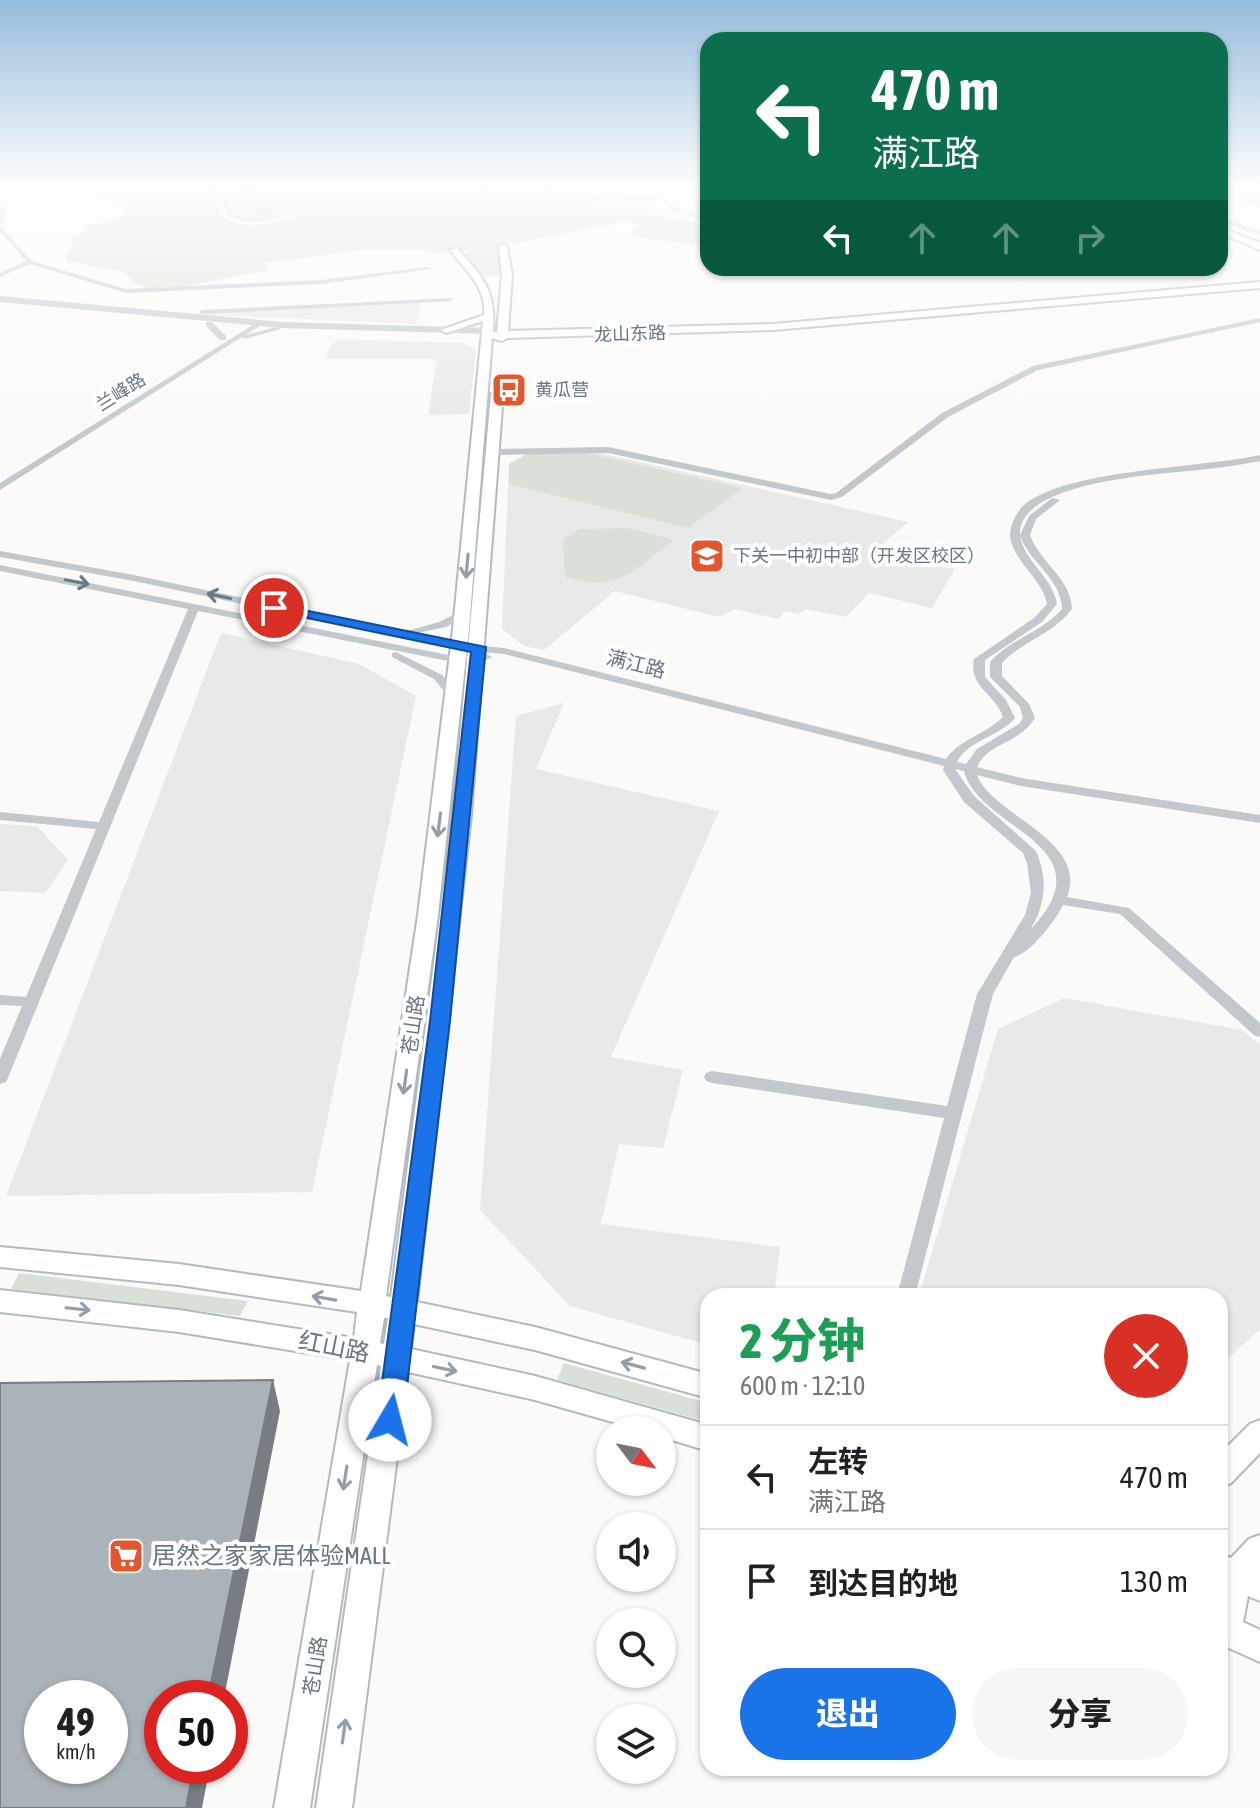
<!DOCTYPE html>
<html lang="zh">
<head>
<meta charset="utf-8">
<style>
	:root { --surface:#fff; --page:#f6f6f6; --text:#202124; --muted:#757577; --line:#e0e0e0; --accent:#1a73e8 }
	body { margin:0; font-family:"Asap Condensed","Noto Sans SC",sans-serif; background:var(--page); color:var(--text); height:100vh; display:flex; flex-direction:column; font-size:30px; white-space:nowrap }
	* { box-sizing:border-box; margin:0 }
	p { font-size:26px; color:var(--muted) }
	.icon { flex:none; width:44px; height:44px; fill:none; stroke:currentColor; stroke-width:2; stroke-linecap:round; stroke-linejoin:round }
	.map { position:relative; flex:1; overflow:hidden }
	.drawer { position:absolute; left:700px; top:1288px; width:528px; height:488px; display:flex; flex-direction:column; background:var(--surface); border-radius:24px; box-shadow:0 2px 6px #0004 }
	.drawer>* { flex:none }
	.top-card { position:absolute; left:700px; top:32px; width:528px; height:244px; border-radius:24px; box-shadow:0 2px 6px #0004; background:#0b6e4f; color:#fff; overflow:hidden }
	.needle { width:52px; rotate:122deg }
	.tools { position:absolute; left:596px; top:1416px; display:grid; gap:16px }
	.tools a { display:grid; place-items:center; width:80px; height:80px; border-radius:50%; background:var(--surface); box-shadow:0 2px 6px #0004; font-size:40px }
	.speed { position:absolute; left:24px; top:1680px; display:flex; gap:16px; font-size:40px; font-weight:700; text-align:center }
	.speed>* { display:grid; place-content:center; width:104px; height:104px; border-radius:50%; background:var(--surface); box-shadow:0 2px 6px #0004; line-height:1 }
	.speed small { font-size:20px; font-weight:400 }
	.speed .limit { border:12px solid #d22; background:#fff; color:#111 }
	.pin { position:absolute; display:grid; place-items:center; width:68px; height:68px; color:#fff; margin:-34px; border:4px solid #fff; border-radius:50%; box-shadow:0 2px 8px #0007 }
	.me { position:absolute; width:88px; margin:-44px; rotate:8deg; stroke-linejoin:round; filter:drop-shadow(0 0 6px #0008) }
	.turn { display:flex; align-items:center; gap:28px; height:168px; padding:0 40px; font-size:36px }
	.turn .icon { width:104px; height:104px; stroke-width:2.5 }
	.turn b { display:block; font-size:56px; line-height:68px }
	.lanes { display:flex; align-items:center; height:76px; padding:0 40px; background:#0003; justify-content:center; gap:40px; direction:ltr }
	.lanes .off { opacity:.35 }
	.round { display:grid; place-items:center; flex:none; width:84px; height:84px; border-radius:42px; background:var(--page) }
	.head { display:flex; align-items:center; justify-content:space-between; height:136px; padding:0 40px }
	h1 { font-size:48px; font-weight:800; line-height:60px; color:#1e9e55 }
	.button { display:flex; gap:16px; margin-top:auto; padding:16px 40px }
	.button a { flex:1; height:92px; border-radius:48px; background:var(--accent); color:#fff; font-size:32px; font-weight:800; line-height:92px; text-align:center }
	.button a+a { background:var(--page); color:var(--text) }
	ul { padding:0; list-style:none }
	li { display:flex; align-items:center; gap:24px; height:104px; padding:0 40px; border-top:2px solid var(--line) }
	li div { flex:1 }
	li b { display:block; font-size:30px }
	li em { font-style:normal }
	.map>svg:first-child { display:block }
	.built { fill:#e8e9e9 }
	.green { fill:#dadfd7 }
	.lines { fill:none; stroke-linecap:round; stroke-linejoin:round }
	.secondary-tunnel { stroke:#d5d9db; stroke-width:9; stroke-dasharray:9 4; stroke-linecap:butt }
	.secondary-casing { stroke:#b3babf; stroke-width:4 }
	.primary-casing { stroke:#b5babe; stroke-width:4 }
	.minor { fill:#c3c8cc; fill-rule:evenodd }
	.tertiary { fill:#c3c8cc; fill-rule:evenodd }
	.secondary { fill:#fff; fill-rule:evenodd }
	.primary { fill:#fff; fill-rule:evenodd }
	.shaded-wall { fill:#777d82 }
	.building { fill:#aab3b9; stroke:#777d82; stroke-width:2; fill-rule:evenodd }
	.oneway { stroke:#939fa8 }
	.oneway2 { stroke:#6a7a87 }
	.route { fill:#1a73e8; stroke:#114b97; stroke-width:2 }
	.labels { text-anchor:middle; stroke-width:8; stroke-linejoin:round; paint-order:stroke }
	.far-street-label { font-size:18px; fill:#657683; stroke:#fff }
	.far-poi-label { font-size:18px; fill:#657683; stroke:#fff; text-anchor:start }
	.street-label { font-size:20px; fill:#657683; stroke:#fff }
	.near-street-label { font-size:24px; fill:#657683; stroke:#fff }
	.near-poi-label { font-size:24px; fill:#657683; stroke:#fff; text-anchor:start }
</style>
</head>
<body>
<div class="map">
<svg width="1260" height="1808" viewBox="0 0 1260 1808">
	<rect width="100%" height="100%" fill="#fafaf8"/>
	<g class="built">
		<polygon points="421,301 416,324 209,315 210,313"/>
		<polygon points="338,339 462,343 476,349 469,414 428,415 437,359 326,359 330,347"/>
		<polygon points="600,453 908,522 877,549 940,562 942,567 955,569 932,608 869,593 846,617 806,609 799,614 785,611 778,619 735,609 719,617 615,591 544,650 524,646 502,629 509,464 527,454"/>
		<polygon points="221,633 359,664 416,696 312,1192 6,1196"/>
		<polygon points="564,703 536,769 719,811 611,1057 683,1070 663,1148 619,1144 601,1224 780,1247 774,1296 708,1296 708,1345 570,1306 480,1210 516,716"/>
		<polygon points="0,824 37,826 68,860 45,893 0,891"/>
		<polygon points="1064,998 1242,1030 1260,1045 1260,1329 1220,1366 1220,1296 919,1296 998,1029"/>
	</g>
	<g class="green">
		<path d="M90,186H194L218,197L219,215C240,232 275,224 298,216L254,220L236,216L227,195L210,186H533L602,202L593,206L654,203L656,208L641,212L708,225V247L632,236L637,224L625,221L497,247L502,264L499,276L481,275L460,253L483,248L434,254L428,249H367L266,263L268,270L185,286L149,288L136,284L124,272L67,261L66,257L74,244L69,238L87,231L83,229L86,226L117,220L128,213L120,205L92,192Z"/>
		<polygon points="1220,186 1260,186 1260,209 1226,194"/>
		<polygon points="587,453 742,488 688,528 509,484 509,464 527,454"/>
		<path d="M628,528L674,540C631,571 620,593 565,577L563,539L579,529Z"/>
		<polygon points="19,1273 248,1301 240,1316 11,1289"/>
		<polygon points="564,1363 708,1403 708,1422 557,1380"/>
	</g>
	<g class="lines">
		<g class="secondary-tunnel">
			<polyline points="438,186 454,250"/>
			<polyline points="484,186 503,247"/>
		</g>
		<defs>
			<g id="secondary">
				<path d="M503,244L507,247L512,274L508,331L773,324L1260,282V288L773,330L507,338L502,341L492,338L469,629L438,915L386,1296L391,1297L453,815L491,394L497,391L503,394L471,815L417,1302L535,1327L708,1374V1398L535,1350L414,1324L411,1349L535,1376L708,1425V1451L662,1437V1430H641L535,1400L408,1372L352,1808H316L381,1366L377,1365L310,1808H274L350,1360L179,1332L0,1312V1290L179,1310L354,1338L357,1312L179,1285L0,1267V1247L179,1264L361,1291L418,915L453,629L483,321L446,333L441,330L484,315C487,287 465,270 450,250L457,248C484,279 496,290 493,332H497L502,274L499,247ZM384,1318H388L384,1344L380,1343Z"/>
				<polygon points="1260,1420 1260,1453 1231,1483 1220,1487 1220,1454 1250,1424"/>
				<polygon points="1260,1535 1260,1601 1248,1596 1243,1622 1260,1630 1260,1662 1220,1644 1220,1554 1231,1558 1249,1539"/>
			</g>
			<polygon id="primary" points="1220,227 1260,243 1260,250 1220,233"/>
		</defs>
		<use href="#secondary" class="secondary-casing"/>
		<use href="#primary" class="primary-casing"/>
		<g class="minor">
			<path d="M201,186C221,186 227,199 233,215L252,219L268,217L243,203L242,193L252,186H257L247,195L249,202L277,218L252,223L229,217L220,196Z"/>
			<path d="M537,186H548L600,198L660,196L657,193L637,186C664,186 659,196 676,208C683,214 699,214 708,216V220L673,212L662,200L600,202Z"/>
			<polygon points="0,203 7,209 3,223 0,225"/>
			<polygon points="1220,217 1260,231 1260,235 1220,221"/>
			<polygon points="0,226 32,261 126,289 321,280 428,267 431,269 321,284 126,293 30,264 0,277 0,273 26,261 0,232"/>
			<polygon points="453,298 451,301 202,314 199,312 202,310"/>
			<polygon points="1260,318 1260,322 1038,370 948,417 842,497 831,500 608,453 493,455 489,452 493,449 608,447 831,494 836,493 942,413 1033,366"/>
			<polygon points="259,321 262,325 245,335 277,327 281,329 245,339 242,337 0,490 0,483"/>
			<polygon points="206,322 212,322 226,336 226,340 220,340 206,326"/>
			<path d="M1260,455V461C1240,465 1220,468 1199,470C1162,474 1017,481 1020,535L1029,516L1052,498L1060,500L1036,519L1030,535C1040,563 1071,578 1072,609C1053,634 1023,641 1002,663V676L1029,704L1035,718C1018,745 988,742 977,767L1021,778L1260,815V823L1021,786L977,775C992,816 1089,839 1067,897L1129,908L1260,1023V1037L1255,1036L1120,914L1063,905C1056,920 1030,954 1014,957L993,994L915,1296H897L944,1118L712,1083L706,1081L704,1077L706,1073L712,1071L947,1106L977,994L1025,915L1031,893L1027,863L1023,853L964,802L943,770L944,766L504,654L459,650L134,581L0,557V551L134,575L403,632L439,622L463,610L467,611V615L446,627L413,634L459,644L504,648L946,759C961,738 985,735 1003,717C996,694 968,687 974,659L1034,618L1047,604C1043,577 1004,555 1011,528C1012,522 1018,511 1022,507C1061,469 1203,468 1260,455ZM1020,536C1030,563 1061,578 1062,609C1042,632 1010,639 990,662V677L1020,707L1023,718L1019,724L977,749L966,764L957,762C968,740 999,737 1015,718L1006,700L985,677V660L1042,622L1057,604C1053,577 1025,563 1020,536ZM955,769L964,771C978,830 1112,844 1030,930C1046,904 1048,879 1036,851L974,796Z"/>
			<polygon points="0,565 458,657 486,654 492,657 486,660 458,663 198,611 8,1078 6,1082 0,1084 0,1059 22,1006 0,1005 0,995 26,997 96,829 0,820 0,812 99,822 188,609 0,571"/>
			<polygon points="396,652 442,675 460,696 458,698 450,698 434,679 392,657 392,653"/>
		</g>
		<polygon class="tertiary" points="0,296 282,322 488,328 493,331 488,334 282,328 0,302"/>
		<use href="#secondary" class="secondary"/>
		<use href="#primary" class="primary"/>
	</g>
	<g class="shaded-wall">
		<polygon points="273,1380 280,1411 224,1698 208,1698"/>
		<polygon points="194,1766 210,1766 202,1808 186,1808"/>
	</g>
	<path class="building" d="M273,1380L208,1698H162V1766H194L186,1808H0V1383ZM42,1698H110V1766H42Z"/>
	<defs><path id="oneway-shaft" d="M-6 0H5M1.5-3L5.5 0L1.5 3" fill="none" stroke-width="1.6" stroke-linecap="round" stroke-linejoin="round" transform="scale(2)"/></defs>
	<g class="oneway">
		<use href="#oneway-shaft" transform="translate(467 566) rotate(95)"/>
		<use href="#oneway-shaft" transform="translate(439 825) rotate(97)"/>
		<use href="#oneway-shaft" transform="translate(405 1082) rotate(98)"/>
		<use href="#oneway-shaft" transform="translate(324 1298) rotate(-170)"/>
		<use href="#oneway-shaft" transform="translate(78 1309) rotate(6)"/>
		<use href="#oneway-shaft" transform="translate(633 1365) rotate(-165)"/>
		<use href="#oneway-shaft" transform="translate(445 1369) rotate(12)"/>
		<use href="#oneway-shaft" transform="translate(345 1478) rotate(99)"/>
		<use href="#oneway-shaft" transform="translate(344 1731) rotate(-82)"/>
	</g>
	<g class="oneway2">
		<use href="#oneway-shaft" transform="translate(77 582) rotate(11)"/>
		<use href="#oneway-shaft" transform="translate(219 596) rotate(-168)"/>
	</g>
	<linearGradient id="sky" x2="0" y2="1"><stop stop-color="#96bcdc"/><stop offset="0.42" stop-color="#fdfdfc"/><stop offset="1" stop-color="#fdfdfc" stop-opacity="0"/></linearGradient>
	<rect width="1260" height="439" fill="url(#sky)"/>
	<polygon class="route" points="274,604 486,647 450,1021 403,1420 399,1428 390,1431 381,1428 377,1420 430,1021 471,652 269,610 267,608"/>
	<defs>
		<symbol id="bus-square" viewBox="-11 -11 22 22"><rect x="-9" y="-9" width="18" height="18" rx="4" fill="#e4572e" stroke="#fff"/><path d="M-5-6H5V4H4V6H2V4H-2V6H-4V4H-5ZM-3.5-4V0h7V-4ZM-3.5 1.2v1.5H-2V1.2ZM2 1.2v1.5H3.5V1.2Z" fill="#fff"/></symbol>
		<symbol id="school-square" viewBox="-11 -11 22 22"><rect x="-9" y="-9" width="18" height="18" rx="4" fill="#e4572e" stroke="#fff"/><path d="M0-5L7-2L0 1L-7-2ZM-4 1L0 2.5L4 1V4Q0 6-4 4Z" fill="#fff"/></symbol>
		<symbol id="supermarket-square" viewBox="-11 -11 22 22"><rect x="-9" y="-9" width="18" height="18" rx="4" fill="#e4572e" stroke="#fff"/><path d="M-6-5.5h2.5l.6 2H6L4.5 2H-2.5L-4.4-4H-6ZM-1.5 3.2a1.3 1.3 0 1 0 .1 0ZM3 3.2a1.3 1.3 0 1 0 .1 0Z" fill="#fff"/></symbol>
	</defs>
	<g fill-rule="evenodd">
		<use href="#bus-square" x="489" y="370" width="40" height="40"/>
		<use href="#school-square" x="687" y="536" width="40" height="40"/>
		<use href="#supermarket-square" x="106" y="1536" width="40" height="40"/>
	</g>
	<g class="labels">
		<g class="far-street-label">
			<text transform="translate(630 334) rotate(-2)" y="6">龙山东路</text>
			<text transform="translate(121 392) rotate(-32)" y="6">兰峰路</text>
		</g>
		<g class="far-poi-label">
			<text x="535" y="396">黄瓜营</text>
			<text x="733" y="562">下关一中初中部（开发区校区）</text>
		</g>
		<g class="street-label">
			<text transform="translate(636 664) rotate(14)" y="7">满江路</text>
			<text transform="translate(413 1025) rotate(-82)" y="7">苍山路</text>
			<text transform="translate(315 1666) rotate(-81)" y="7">苍山路</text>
		</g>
		<g class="near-street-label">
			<text transform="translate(334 1347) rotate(11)" y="8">红山路</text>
		</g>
		<g class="near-poi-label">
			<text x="152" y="1564">居然之家家居体验MALL</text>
		</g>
	</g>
</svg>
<div class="tools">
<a><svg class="needle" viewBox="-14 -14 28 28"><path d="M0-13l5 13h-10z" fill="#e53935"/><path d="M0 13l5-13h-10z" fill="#757577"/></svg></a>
<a><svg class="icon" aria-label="sound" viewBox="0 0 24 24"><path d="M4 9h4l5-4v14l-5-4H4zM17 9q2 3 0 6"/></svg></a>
<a><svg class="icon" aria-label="search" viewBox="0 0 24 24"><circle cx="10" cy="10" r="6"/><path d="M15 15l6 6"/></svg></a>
<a><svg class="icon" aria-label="layers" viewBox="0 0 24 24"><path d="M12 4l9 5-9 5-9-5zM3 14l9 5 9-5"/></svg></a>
</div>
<div class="speed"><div>49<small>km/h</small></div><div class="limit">50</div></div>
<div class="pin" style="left:274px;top:608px;background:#d93025"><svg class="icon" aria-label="arrive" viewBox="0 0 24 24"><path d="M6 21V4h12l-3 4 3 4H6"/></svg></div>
<svg class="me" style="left:390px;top:1420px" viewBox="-20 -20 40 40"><circle r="19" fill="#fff"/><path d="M0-13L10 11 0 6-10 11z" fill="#1a73e8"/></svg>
<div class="top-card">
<div class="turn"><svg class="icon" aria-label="left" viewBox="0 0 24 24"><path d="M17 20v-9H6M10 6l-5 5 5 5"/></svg><div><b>470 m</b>满江路</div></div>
<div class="lanes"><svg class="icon" aria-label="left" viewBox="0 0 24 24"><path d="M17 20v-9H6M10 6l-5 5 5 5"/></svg><svg class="icon off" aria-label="ahead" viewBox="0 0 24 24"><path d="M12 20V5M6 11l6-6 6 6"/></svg><svg class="icon off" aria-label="ahead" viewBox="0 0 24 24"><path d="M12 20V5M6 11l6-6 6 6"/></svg><svg class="icon off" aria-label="right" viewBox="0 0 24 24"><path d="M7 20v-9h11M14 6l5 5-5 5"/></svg></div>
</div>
<section class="drawer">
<div class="head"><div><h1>2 分钟</h1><p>600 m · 12:10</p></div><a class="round" style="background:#d93025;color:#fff"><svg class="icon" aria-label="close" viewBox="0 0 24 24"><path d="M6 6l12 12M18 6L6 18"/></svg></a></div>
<ul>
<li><svg class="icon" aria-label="left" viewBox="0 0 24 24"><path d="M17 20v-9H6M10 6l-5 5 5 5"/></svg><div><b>左转</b><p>满江路</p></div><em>470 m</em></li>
<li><svg class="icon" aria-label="arrive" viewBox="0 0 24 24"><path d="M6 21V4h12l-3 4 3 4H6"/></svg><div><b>到达目的地</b></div><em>130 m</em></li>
</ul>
<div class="button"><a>退出</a><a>分享</a></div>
</section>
</div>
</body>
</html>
